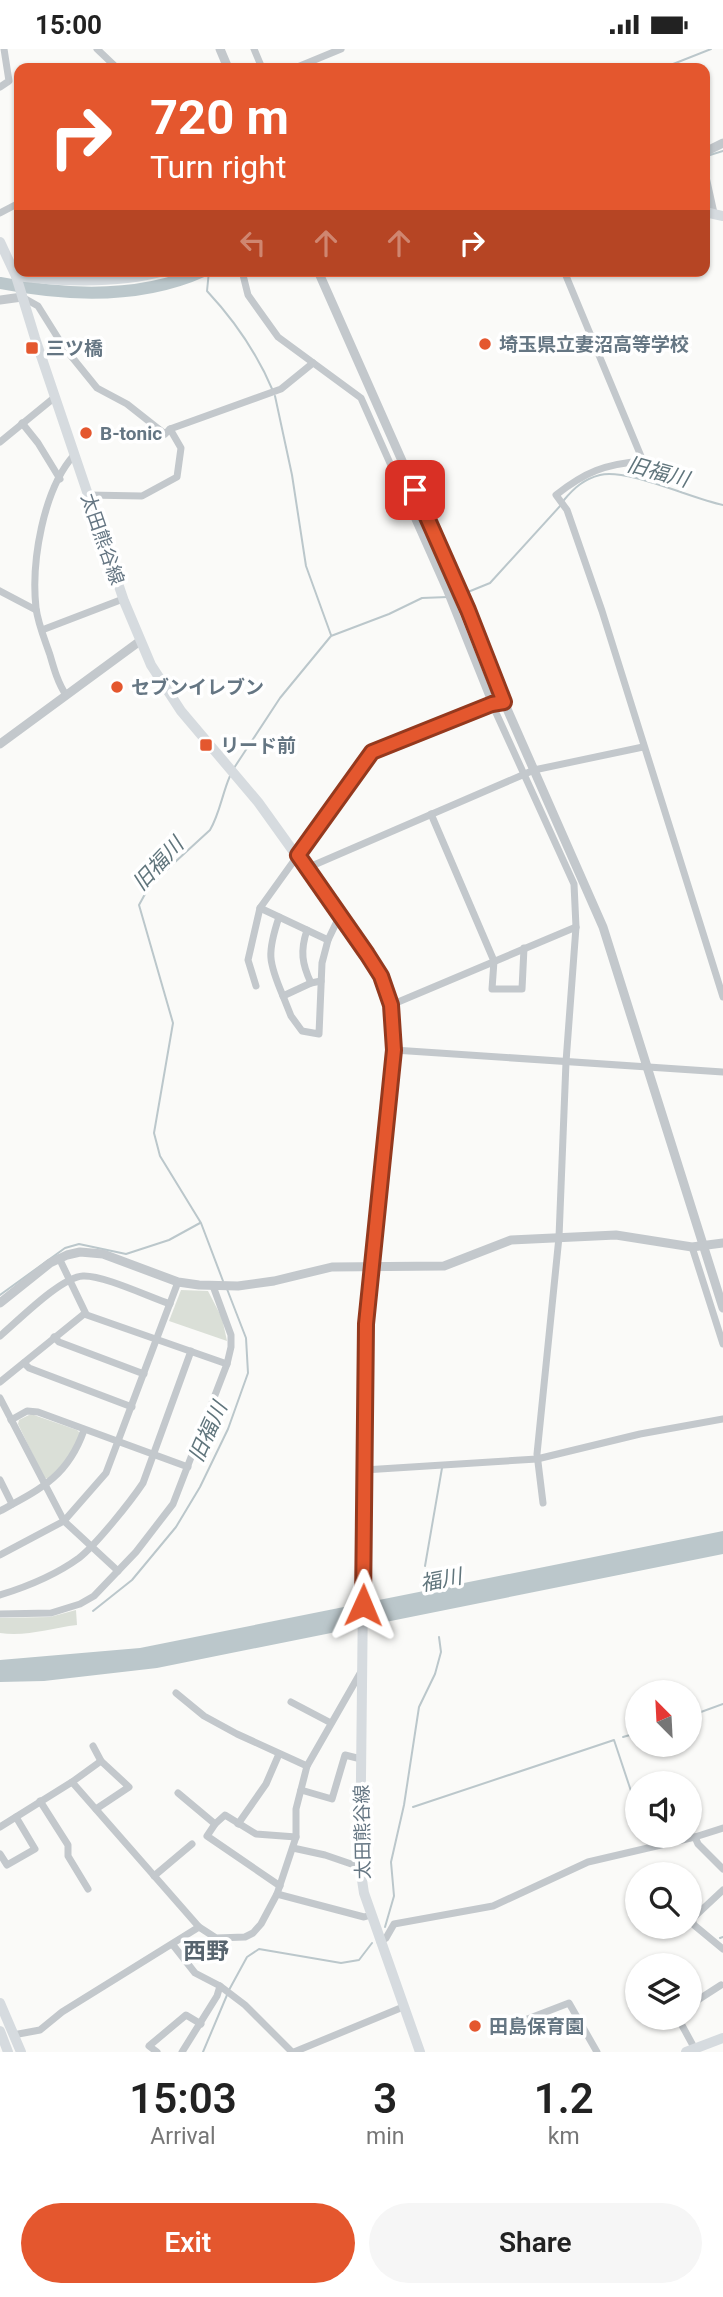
<!DOCTYPE html>
<html lang="en">
<head>
<meta charset="utf-8">
<style>
	:root { --surface:#fff; --page:#f6f6f6; --text:#222; --muted:#767676; --accent:#e4572e }
	body { margin:0; font-family:Roboto,"Noto Sans JP",sans-serif; background:var(--page); color:var(--text); height:100vh; display:flex; flex-direction:column; font-size:26px; white-space:nowrap }
	* { box-sizing:border-box; margin:0 }
	p { font-size:23px; color:var(--muted) }
	.icon { flex:none; width:38px; height:38px; fill:none; stroke:currentColor; stroke-width:2; stroke-linecap:round; stroke-linejoin:round }
	.map { position:relative; height:2003px; overflow:hidden }
	.panel { display:flex; flex-direction:column; background:var(--surface); flex:1 }
	.panel>* { flex:none }
	.top-card { position:absolute; left:14px; top:14px; width:696px; height:214px; border-radius:14px; box-shadow:0 2px 5px #0004; background:#e4572e; color:#fff; overflow:hidden }
	.needle { width:46px; rotate:336deg }
	.controls { position:absolute; left:625px; top:1631px; display:grid; gap:14px }
	.controls a { display:grid; place-items:center; width:77px; height:77px; border-radius:50%; background:var(--surface); box-shadow:0 2px 5px #0004; font-size:35px }
	.pin { position:absolute; display:grid; place-items:center; width:60px; height:60px; color:#fff; margin:-30px; border-radius:14px; box-shadow:0 4px 10px #0006 }
	.me { position:absolute; width:77px; margin:-38px; rotate:1deg; stroke-linejoin:round; filter:drop-shadow(0 0 5px #0008) }
	.turn { display:flex; align-items:center; gap:24px; height:147px; padding:0 21px; font-size:32px }
	.turn .icon { width:91px; height:91px; stroke-width:2.5 }
	.turn b { display:block; font-size:49px; line-height:60px }
	.lanes { display:flex; align-items:center; height:66px; padding:0 21px; background:#0003; justify-content:center; gap:35px; direction:ltr }
	.lanes .off { opacity:.35 }
	.eta { display:flex; justify-content:space-evenly; align-items:center; height:119px; text-align:center }
	.eta b { font-size:42px; font-weight:600; line-height:49px }
	.primary-button { display:flex; gap:14px; margin-top:auto; padding:14px 21px }
	.primary-button a { flex:1; height:80px; border-radius:42px; background:var(--accent); color:#fff; font-size:28px; font-weight:600; line-height:80px; text-align:center }
	.primary-button a+a { background:var(--page); color:var(--text) }
	.status { display:flex; justify-content:space-between; align-items:center; height:49px; padding:0 35px; background:var(--surface); direction:ltr }
	.status svg { height:19px; fill:currentColor }
	.map>svg:first-child { display:block }
	.green { fill:#dadfd7 }
	.water { fill:#bbc7cb }
	.lines { fill:none; stroke-linecap:round; stroke-linejoin:round }
	.stream { stroke:#bbc7cb; stroke-width:2 }
	.river { stroke:#bbc7cb; stroke-width:12 }
	.minor { stroke:#c3c8cc; stroke-width:7 }
	.tertiary { stroke:#c3c8cc; stroke-width:9 }
	.secondary { stroke:#d6dbdf; stroke-width:10 }
	.trunk { stroke:#d6dbdf; stroke-width:10 }
	.route-casing { stroke:#94391e; stroke-width:18 }
	.route { stroke:#e4572e; stroke-width:12 }
	.poi-dot { fill:#e4572e; stroke:#fff; stroke-width:2.5 }
	.labels { text-anchor:middle; stroke-width:7; stroke-linejoin:round; paint-order:stroke }
	.poi-label { font-size:19px; font-weight:bold; fill:#657683; stroke:#fff; text-anchor:start }
	.street-label { font-size:19px; fill:#657683; stroke:#fff }
	.water-label { font-size:21px; font-style:italic; fill:#60757c; stroke:#fff }
	.quarter-label { font-size:23px; font-weight:bold; fill:#57646e; stroke:#fff }
</style>
</head>
<body>
<div class="status"><b>15:00</b><svg viewBox="0 0 49 12"><path d="M0 12V9h3v3zM5 12V6h3v6zM10 12V3h3v9zM15 12V0h3v12zM26 1h20v11H26zM47 4h2v5h-2z"/></svg></div>
<div class="map">
<svg width="723" height="2003" viewBox="0 0 723 2003">
	<rect width="100%" height="100%" fill="#fafaf8"/>
	<g class="green">
		<polygon points="181,1241 208,1242 222,1269 227,1292 169,1272"/>
		<polygon points="31,1365 77,1381 81,1385 74,1402 49,1430 44,1429 18,1375 19,1371"/>
		<path d="M76,1561L77,1576C51,1579 26,1588 0,1584V1569L50,1568Z"/>
	</g>
	<polygon class="water" points="723,1482 723,1505 157,1619 44,1632 0,1633 0,1611 140,1599"/>
	<g class="lines">
		<g class="stream">
			<polyline points="663,19 711,0"/>
			<polyline points="710,106 723,102"/>
			<path d="M209,222L207,242C235,272 257,304 273,342"/>
			<polyline points="275,347 292,426 306,517 331,586"/>
			<path d="M564,451C574,439 584,430 600,426C627,419 692,450 723,456"/>
			<polyline points="463,545 490,534 561,456"/>
			<polyline points="234,719 280,649 331,587 389,565 422,549 448,548"/>
			<path d="M223,1232L201,1174L160,1107L154,1084L173,974L139,856L150,836L210,781C220,764 222,745 230,727"/>
			<polyline points="0,1246 65,1199 79,1195 126,1205 169,1191 200,1174"/>
			<polyline points="425,1517 442,1419"/>
			<polyline points="93,1562 132,1531 176,1478 200,1438 228,1380 248,1324 246,1289 227,1240"/>
			<polyline points="690,1667 723,1655"/>
			<polyline points="623,1688 637,1684"/>
			<polyline points="413,1758 614,1691 637,1760"/>
			<polyline points="646,1787 649,1792"/>
			<polyline points="385,1878 394,1847 391,1813 404,1756 419,1658 435,1625 441,1603 439,1588"/>
			<polyline points="720,1889 723,1888"/>
			<polyline points="229,1941 247,1908 259,1900 341,1914 359,1911 372,1894"/>
			<polyline points="203,2003 227,1946"/>
		</g>
		<path class="river" d="M0,234C66,247 141,250 203,222"/>
		<g class="minor">
			<polyline points="97,0 117,19"/>
			<polyline points="254,0 262,19"/>
			<polyline points="295,19 341,0"/>
			<polyline points="0,38 9,32 4,0"/>
			<polyline points="0,164 19,154"/>
			<polyline points="242,222 248,246 278,288 361,349 446,540 492,655 574,835 576,878 566,1013 559,1188 537,1405 543,1454"/>
			<path d="M564,222L643,412C605,415 585,423 556,446L567,461L602,562L723,948"/>
			<polyline points="22,248 38,257 63,297 97,339 127,355 165,385 170,380 281,340 313,314"/>
			<polyline points="22,374 38,394 60,430"/>
			<polyline points="0,393 55,348"/>
			<polyline points="88,446 142,447 177,428 181,399 170,380"/>
			<polyline points="0,542 36,561"/>
			<polyline points="42,581 123,550"/>
			<path d="M66,646C58,634 54,620 50,606C45,591 38,575 36,559C31,513 43,441 74,406"/>
			<polyline points="431,765 494,912 492,940 522,940 524,899"/>
			<polyline points="307,819 534,721 643,698"/>
			<polyline points="260,859 328,891"/>
			<path d="M279,868C267,904 268,912 283,947L311,934L321,932"/>
			<path d="M307,881C300,902 302,915 311,934"/>
			<polyline points="256,937 248,911 260,859 372,703 492,655 504,653"/>
			<polyline points="283,947 291,967 302,982 319,985 322,914 328,891 340,866"/>
			<polyline points="391,956 576,878"/>
			<polyline points="394,1001 723,1023"/>
			<polyline points="692,1198 723,1295"/>
			<polyline points="59,1209 86,1265"/>
			<path d="M0,1287C18,1272 61,1228 83,1227C103,1226 149,1248 170,1255"/>
			<polyline points="54,1288 59,1293 144,1325"/>
			<polyline points="24,1314 29,1319 132,1358"/>
			<polyline points="0,1333 84,1265 227,1315"/>
			<polyline points="0,1349 64,1472 118,1522"/>
			<polyline points="11,1371 27,1362 38,1363 188,1418"/>
			<polyline points="364,1421 537,1410 640,1385 723,1370"/>
			<polyline points="0,1431 12,1455"/>
			<path d="M0,1462C41,1440 68,1427 84,1381"/>
			<polyline points="0,1506 64,1472 106,1424 178,1233"/>
			<path d="M0,1546C26,1538 57,1525 79,1509C96,1496 131,1452 143,1434L191,1302"/>
			<polyline points="0,1565 51,1564 80,1555 94,1547 136,1503 173,1455 227,1315 231,1298 231,1286 213,1237"/>
			<polyline points="176,1644 204,1667 237,1685 307,1717"/>
			<polyline points="291,1653 331,1674"/>
			<polyline points="93,1697 101,1712 129,1738 96,1760"/>
			<polyline points="72,1733 101,1712"/>
			<polyline points="301,1741 332,1750 345,1706 361,1710"/>
			<polyline points="178,1744 215,1775 225,1766 256,1785 296,1788"/>
			<polyline points="40,1752 68,1796 68,1807 88,1840"/>
			<polyline points="215,1775 207,1787 280,1837"/>
			<polyline points="238,1775 266,1735 279,1705"/>
			<polyline points="0,1778 72,1733 199,1878 216,1889 245,1888 253,1884 261,1875 277,1845 296,1788 296,1760 307,1717 362,1621"/>
			<polyline points="695,1788 698,1795 723,1820"/>
			<polyline points="293,1799 325,1806 360,1818"/>
			<polyline points="0,1805 7,1816 35,1800 16,1768"/>
			<polyline points="154,1827 192,1795"/>
			<polyline points="723,1841 692,1870 694,1876 723,1900"/>
			<polyline points="277,1845 364,1868 371,1866"/>
			<polyline points="380,1893 386,1889 394,1875 493,1857 588,1813 695,1788 723,1779"/>
			<polyline points="173,1896 195,1924 220,1937 217,1947 182,2003"/>
			<polyline points="220,1937 245,1956 292,2003"/>
			<polyline points="633,1950 637,1949"/>
			<polyline points="690,1956 721,1936"/>
			<polyline points="678,1969 696,2002"/>
			<polyline points="504,1979 569,1954 597,2003"/>
			<polyline points="13,1986 40,1981 62,1963 199,1878"/>
			<polyline points="157,2003 149,1997 186,1966 201,1975"/>
			<polyline points="294,2003 403,1958"/>
		</g>
		<g class="tertiary">
			<polyline points="220,0 228,19"/>
			<polyline points="705,106 709,101 723,94"/>
			<polyline points="705,128 713,164"/>
			<polyline points="318,222 457,536 504,653 603,878 723,1259"/>
			<polyline points="0,251 22,248"/>
			<polyline points="0,695 140,592"/>
			<polyline points="0,1254 50,1214 67,1206 80,1203 103,1205 178,1233 199,1236 238,1237 274,1232 332,1218 444,1217 511,1191 616,1186 692,1198 723,1194"/>
		</g>
		<g class="secondary">
			<polyline points="705,163 723,167"/>
			<polyline points="0,193 16,227 35,289 124,552 151,616 181,662 258,753 367,905 381,927 391,956 394,1001 366,1274 360,1818 364,1844 420,2003"/>
			<path d="M16,227C65,233 118,235 164,222"/>
			<polyline points="686,2003 723,1989"/>
		</g>
		<g class="trunk">
			<polyline points="0,1954 21,2003"/>
			<polyline points="0,1982 8,2003"/>
		</g>
	</g>
	<g class="lines">
		<defs>
			<polyline id="route" points="363,1556 366,1275 394,1001 391,956 381,927 367,905 298,806 372,703 492,655 504,653 468,561 415,441"/>
		</defs>
		<use href="#route" class="route-casing"/>
		<use href="#route" class="route"/>
	</g>
	<g class="poi-dot">
		<circle cx="485" cy="295" r="7"/>
		<rect x="25" y="292" width="14" height="14" rx="3.5"/>
		<circle cx="86" cy="384" r="7"/>
		<circle cx="117" cy="638" r="7"/>
		<rect x="199" y="689" width="14" height="14" rx="3.5"/>
		<circle cx="475" cy="1977" r="7"/>
	</g>
	<g class="labels">
		<g class="poi-label">
			<text x="499" y="302">埼玉県立妻沼高等学校</text>
			<text x="46" y="306">三ツ橋</text>
			<text x="100" y="391">B-tonic</text>
			<text x="131" y="645">セブンイレブン</text>
			<text x="220" y="703">リード前</text>
			<text x="489" y="1984">田島保育園</text>
		</g>
		<g class="street-label">
			<text transform="translate(103 490) rotate(71)" y="7">太田熊谷線</text>
			<text transform="translate(362 1783) rotate(-91)" y="7">太田熊谷線</text>
		</g>
		<g class="water-label">
			<text transform="translate(658 423) rotate(15)" y="7">旧福川</text>
			<text transform="translate(158 815) rotate(-47)" y="7">旧福川</text>
			<text transform="translate(208 1383) rotate(-66)" y="7">旧福川</text>
			<text transform="translate(441 1531) rotate(-11)" y="7">福川</text>
		</g>
		<g class="quarter-label">
			<text x="206" y="1910">西野</text>
		</g>
	</g>
</svg>
<div class="controls">
<a><svg class="needle" viewBox="-14 -14 28 28"><path d="M0-13l5 13h-10z" fill="#e53935"/><path d="M0 13l5-13h-10z" fill="#767676"/></svg></a>
<a><svg class="icon" aria-label="sound" viewBox="0 0 24 24"><path d="M4 9h4l5-4v14l-5-4H4zM17 9q2 3 0 6"/></svg></a>
<a><svg class="icon" aria-label="search" viewBox="0 0 24 24"><circle cx="10" cy="10" r="6"/><path d="M15 15l6 6"/></svg></a>
<a><svg class="icon" aria-label="layers" viewBox="0 0 24 24"><path d="M12 4l9 5-9 5-9-5zM3 14l9 5 9-5"/></svg></a>
</div>
<div class="pin" style="left:415px;top:441px;background:#d93025"><svg class="icon" aria-label="arrive" viewBox="0 0 24 24"><path d="M6 21V4h12l-3 4 3 4H6"/></svg></div>
<svg class="me" style="left:363px;top:1556px" viewBox="-20 -20 40 40"><path d="M0-17L14 15 0 8-14 15z" fill="#e4572e" stroke="#fff" stroke-width="4"/></svg>
<div class="top-card">
<div class="turn"><svg class="icon" aria-label="right" viewBox="0 0 24 24"><path d="M7 20v-9h11M14 6l5 5-5 5"/></svg><div><b>720 m</b>Turn right</div></div>
<div class="lanes"><svg class="icon off" aria-label="left" viewBox="0 0 24 24"><path d="M17 20v-9H6M10 6l-5 5 5 5"/></svg><svg class="icon off" aria-label="ahead" viewBox="0 0 24 24"><path d="M12 20V5M6 11l6-6 6 6"/></svg><svg class="icon off" aria-label="ahead" viewBox="0 0 24 24"><path d="M12 20V5M6 11l6-6 6 6"/></svg><svg class="icon" aria-label="right" viewBox="0 0 24 24"><path d="M7 20v-9h11M14 6l5 5-5 5"/></svg></div>
</div>
</div>
<section class="panel">
<div class="eta">
<div><b>15:03</b><p>Arrival</p></div>
<div><b>3</b><p>min</p></div>
<div><b>1.2</b><p>km</p></div>
</div>
<div class="primary-button"><a>Exit</a><a>Share</a></div>
</section>
</body>
</html>
